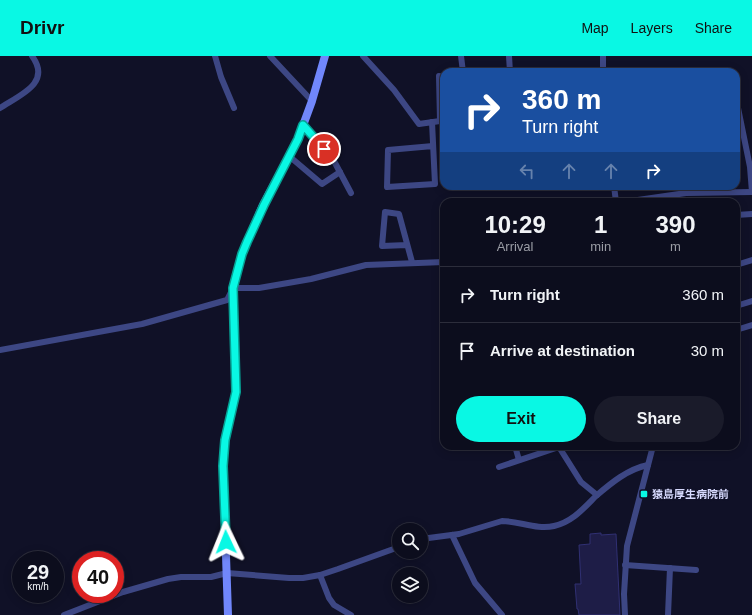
<!DOCTYPE html>
<html lang="en">
<head>
<meta charset="utf-8">
<style>
	:root { --surface:#0c0d1d; --page:#1a1b2a; --text:#f1f3f6; --muted:#9a9ca4; --line:#2c2d3b; --accent:#09f8e4 }
	body { margin:0; font-family:Arial,"Noto Sans JP",sans-serif; background:var(--page); color:var(--text); height:100vh; display:flex; flex-direction:column; font-size:15px; white-space:nowrap }
	* { box-sizing:border-box; margin:0 }
	p { font-size:13px; color:var(--muted) }
	.icon { flex:none; width:22px; height:22px; fill:none; stroke:currentColor; stroke-width:2; stroke-linecap:round; stroke-linejoin:round }
	.map { position:relative; flex:1; overflow:hidden }
	.drawer { position:absolute; left:440px; top:142px; width:300px; height:252px; display:flex; flex-direction:column; background:var(--surface); border-radius:12px; box-shadow:0 2px 10px #0003,0 0 0 1px var(--line) }
	.drawer>* { flex:none }
	.banner { position:absolute; left:440px; top:12px; width:300px; height:122px; border-radius:12px; box-shadow:0 2px 10px #0003,0 0 0 1px var(--line); background:#1a4fa0; color:#fff; overflow:hidden }
	.buttons { position:absolute; left:392px; top:467px; display:grid; gap:8px }
	.buttons a { display:grid; place-items:center; width:36px; height:36px; border-radius:50%; background:var(--surface); box-shadow:0 2px 10px #0003,0 0 0 1px var(--line); font-size:20px }
	.speed { position:absolute; left:12px; top:495px; display:flex; gap:8px; font-size:20px; font-weight:700; text-align:center }
	.speed>* { display:grid; place-content:center; width:52px; height:52px; border-radius:50%; background:var(--surface); box-shadow:0 2px 10px #0003,0 0 0 1px var(--line); line-height:1 }
	.speed small { font-size:10px; font-weight:400 }
	.speed .limit { border:6px solid #d22; background:#fff; color:#111 }
	.pin { position:absolute; display:grid; place-items:center; width:34px; height:34px; color:#fff; margin:-17px; border:2px solid #fff; border-radius:50%; box-shadow:0 1px 4px #0007 }
	.me { position:absolute; width:44px; margin:-22px; rotate:358deg; stroke-linejoin:round; filter:drop-shadow(0 0 3px #0008) }
	.turn { display:flex; align-items:center; gap:14px; height:84px; padding:0 16px; font-size:18px }
	.turn .icon { width:52px; height:52px; stroke-width:2.5 }
	.turn b { display:block; font-size:28px; line-height:34px }
	.lanes { display:flex; align-items:center; height:38px; padding:0 16px; background:#0003; justify-content:center; gap:20px; direction:ltr }
	.lanes .off { opacity:.35 }
	.eta { display:flex; justify-content:space-evenly; align-items:center; height:68px; text-align:center }
	.eta b { font-size:24px; font-weight:700; line-height:28px }
	.button { display:flex; gap:8px; margin-top:auto; padding:8px 16px }
	.button a { flex:1; height:46px; border-radius:24px; background:var(--accent); color:#111; font-size:16px; font-weight:700; line-height:46px; text-align:center }
	.button a+a { background:var(--page); color:var(--text) }
	ul { padding:0; list-style:none }
	li { display:flex; align-items:center; gap:12px; height:56px; padding:0 16px; border-top:1px solid var(--line) }
	li div { flex:1 }
	li b { display:block; font-size:15px }
	li em { font-style:normal }
	header { display:flex; align-items:center; gap:24px; box-sizing:border-box; height:56px; padding:0 20px; background:var(--accent); color:#111 }
	header strong { font-size:19px }
	nav { display:flex; gap:22px; margin-inline-start:auto; font-size:14px }
	.map>svg:first-child { display:block }
	.building { fill:#1e1d47; stroke:#303073 }
	.lines { fill:none; stroke-linecap:round; stroke-linejoin:round }
	.street { stroke:#3d4784; stroke-width:6 }
	.secondary { stroke:#7187fb; stroke-width:8 }
	.route-casing { stroke:#06a194; stroke-width:10 }
	.route { stroke:#09f8e4; stroke-width:7 }
	.poi-dot { fill:#09f8e4; stroke:#101127; stroke-width:1.5 }
	.labels { text-anchor:middle; stroke-width:4; stroke-linejoin:round; paint-order:stroke }
	.poi-label { font-size:11px; font-weight:bold; fill:#d7dafe; stroke:#101127; text-anchor:start }
</style>
</head>
<body>
<header>
<strong>Drivr</strong>
<nav><a>Map</a><a>Layers</a><a>Share</a></nav>
</header>
<div class="map">
<svg width="752" height="559" viewBox="0 0 752 559">
	<rect width="100%" height="100%" fill="#101127"/>
	<polygon class="building" points="601,477 601,479 616,478 620,559 579,559 578,553 577,553 575,528 581,528 579,489 590,488 590,478"/>
	<g class="lines">
		<g class="street">
			<polyline points="215,0 221,21 234,52"/>
			<polyline points="270,0 312,45"/>
			<polyline points="363,0 394,34 419,68 440,65"/>
			<polyline points="461,0 463,16"/>
			<polyline points="509,0 510,16"/>
			<polyline points="603,0 603,16"/>
			<polyline points="439,20 440,65 444,64"/>
			<polyline points="736,42 750,111 752,136"/>
			<path d="M0,52C20,39 52,27 32,0"/>
			<polyline points="432,66 435,128 387,131 388,94 433,90"/>
			<polyline points="303,69 334,105 351,137"/>
			<polyline points="289,100 322,128 340,116"/>
			<polyline points="614,130 616,146"/>
			<polyline points="624,146 686,137 752,136"/>
			<polyline points="736,159 752,158"/>
			<polyline points="407,189 382,190 385,156 399,158 412,206"/>
			<polyline points="736,209 752,204"/>
			<polyline points="736,250 752,245"/>
			<polyline points="736,274 752,269"/>
			<polyline points="0,294 142,268 227,244 233,232 259,232 311,223 366,209 444,206"/>
			<polyline points="515,390 519,404"/>
			<polyline points="499,411 559,391 581,426 597,439"/>
			<polyline points="452,479 475,527 502,559"/>
			<path d="M421,483L459,478L502,465C519,465 537,474 554,470C572,466 583,453 596,440C611,427 628,413 648,409"/>
			<polyline points="625,509 696,514"/>
			<polyline points="320,519 329,542 334,549 351,559"/>
			<polyline points="64,559 123,536 168,523 181,521 211,521 227,517 289,522 303,522 320,519 338,513 399,491"/>
			<polyline points="625,559 624,538 627,490 653,390"/>
			<polyline points="668,559 670,512"/>
		</g>
		<polyline class="secondary" points="228,559 223,410 225,384 236,336 233,232 242,198 263,149 298,83 312,45 325,0"/>
	</g>
	<g class="lines">
		<defs>
			<polyline id="route" points="226,486 223,410 225,384 236,336 233,232 242,198 247,186 264,149 298,83 303,69 324,93"/>
		</defs>
		<use href="#route" class="route-casing"/>
		<use href="#route" class="route"/>
	</g>
	<rect class="poi-dot" x="640" y="434" width="8" height="8" rx="2"/>
	<g class="labels">
		<g class="poi-label">
			<text x="652" y="442">猿島厚生病院前</text>
		</g>
	</g>
</svg>
<div class="buttons">
<a><svg class="icon" aria-label="search" viewBox="0 0 24 24"><circle cx="10" cy="10" r="6"/><path d="M15 15l6 6"/></svg></a>
<a><svg class="icon" aria-label="layers" viewBox="0 0 24 24"><path d="M12 4l9 5-9 5-9-5zM3 14l9 5 9-5"/></svg></a>
</div>
<div class="speed"><div>29<small>km/h</small></div><div class="limit">40</div></div>
<div class="pin" style="left:324px;top:93px;background:#d93025"><svg class="icon" aria-label="arrive" viewBox="0 0 24 24"><path d="M6 21V4h12l-3 4 3 4H6"/></svg></div>
<svg class="me" style="left:226px;top:486px" viewBox="-20 -20 40 40"><path d="M0-17L14 15 0 8-14 15z" fill="#09f8e4" stroke="#fff" stroke-width="4"/></svg>
<div class="banner">
<div class="turn"><svg class="icon" aria-label="right" viewBox="0 0 24 24"><path d="M7 20v-9h11M14 6l5 5-5 5"/></svg><div><b>360 m</b>Turn right</div></div>
<div class="lanes"><svg class="icon off" aria-label="left" viewBox="0 0 24 24"><path d="M17 20v-9H6M10 6l-5 5 5 5"/></svg><svg class="icon off" aria-label="ahead" viewBox="0 0 24 24"><path d="M12 20V5M6 11l6-6 6 6"/></svg><svg class="icon off" aria-label="ahead" viewBox="0 0 24 24"><path d="M12 20V5M6 11l6-6 6 6"/></svg><svg class="icon" aria-label="right" viewBox="0 0 24 24"><path d="M7 20v-9h11M14 6l5 5-5 5"/></svg></div>
</div>
<section class="drawer">
<div class="eta">
<div><b>10:29</b><p>Arrival</p></div>
<div><b>1</b><p>min</p></div>
<div><b>390</b><p>m</p></div>
</div>
<ul>
<li><svg class="icon" aria-label="right" viewBox="0 0 24 24"><path d="M7 20v-9h11M14 6l5 5-5 5"/></svg><div><b>Turn right</b></div><em>360 m</em></li>
<li><svg class="icon" aria-label="arrive" viewBox="0 0 24 24"><path d="M6 21V4h12l-3 4 3 4H6"/></svg><div><b>Arrive at destination</b></div><em>30 m</em></li>
</ul>
<div class="button"><a>Exit</a><a>Share</a></div>
</section>
</div>
</body>
</html>
